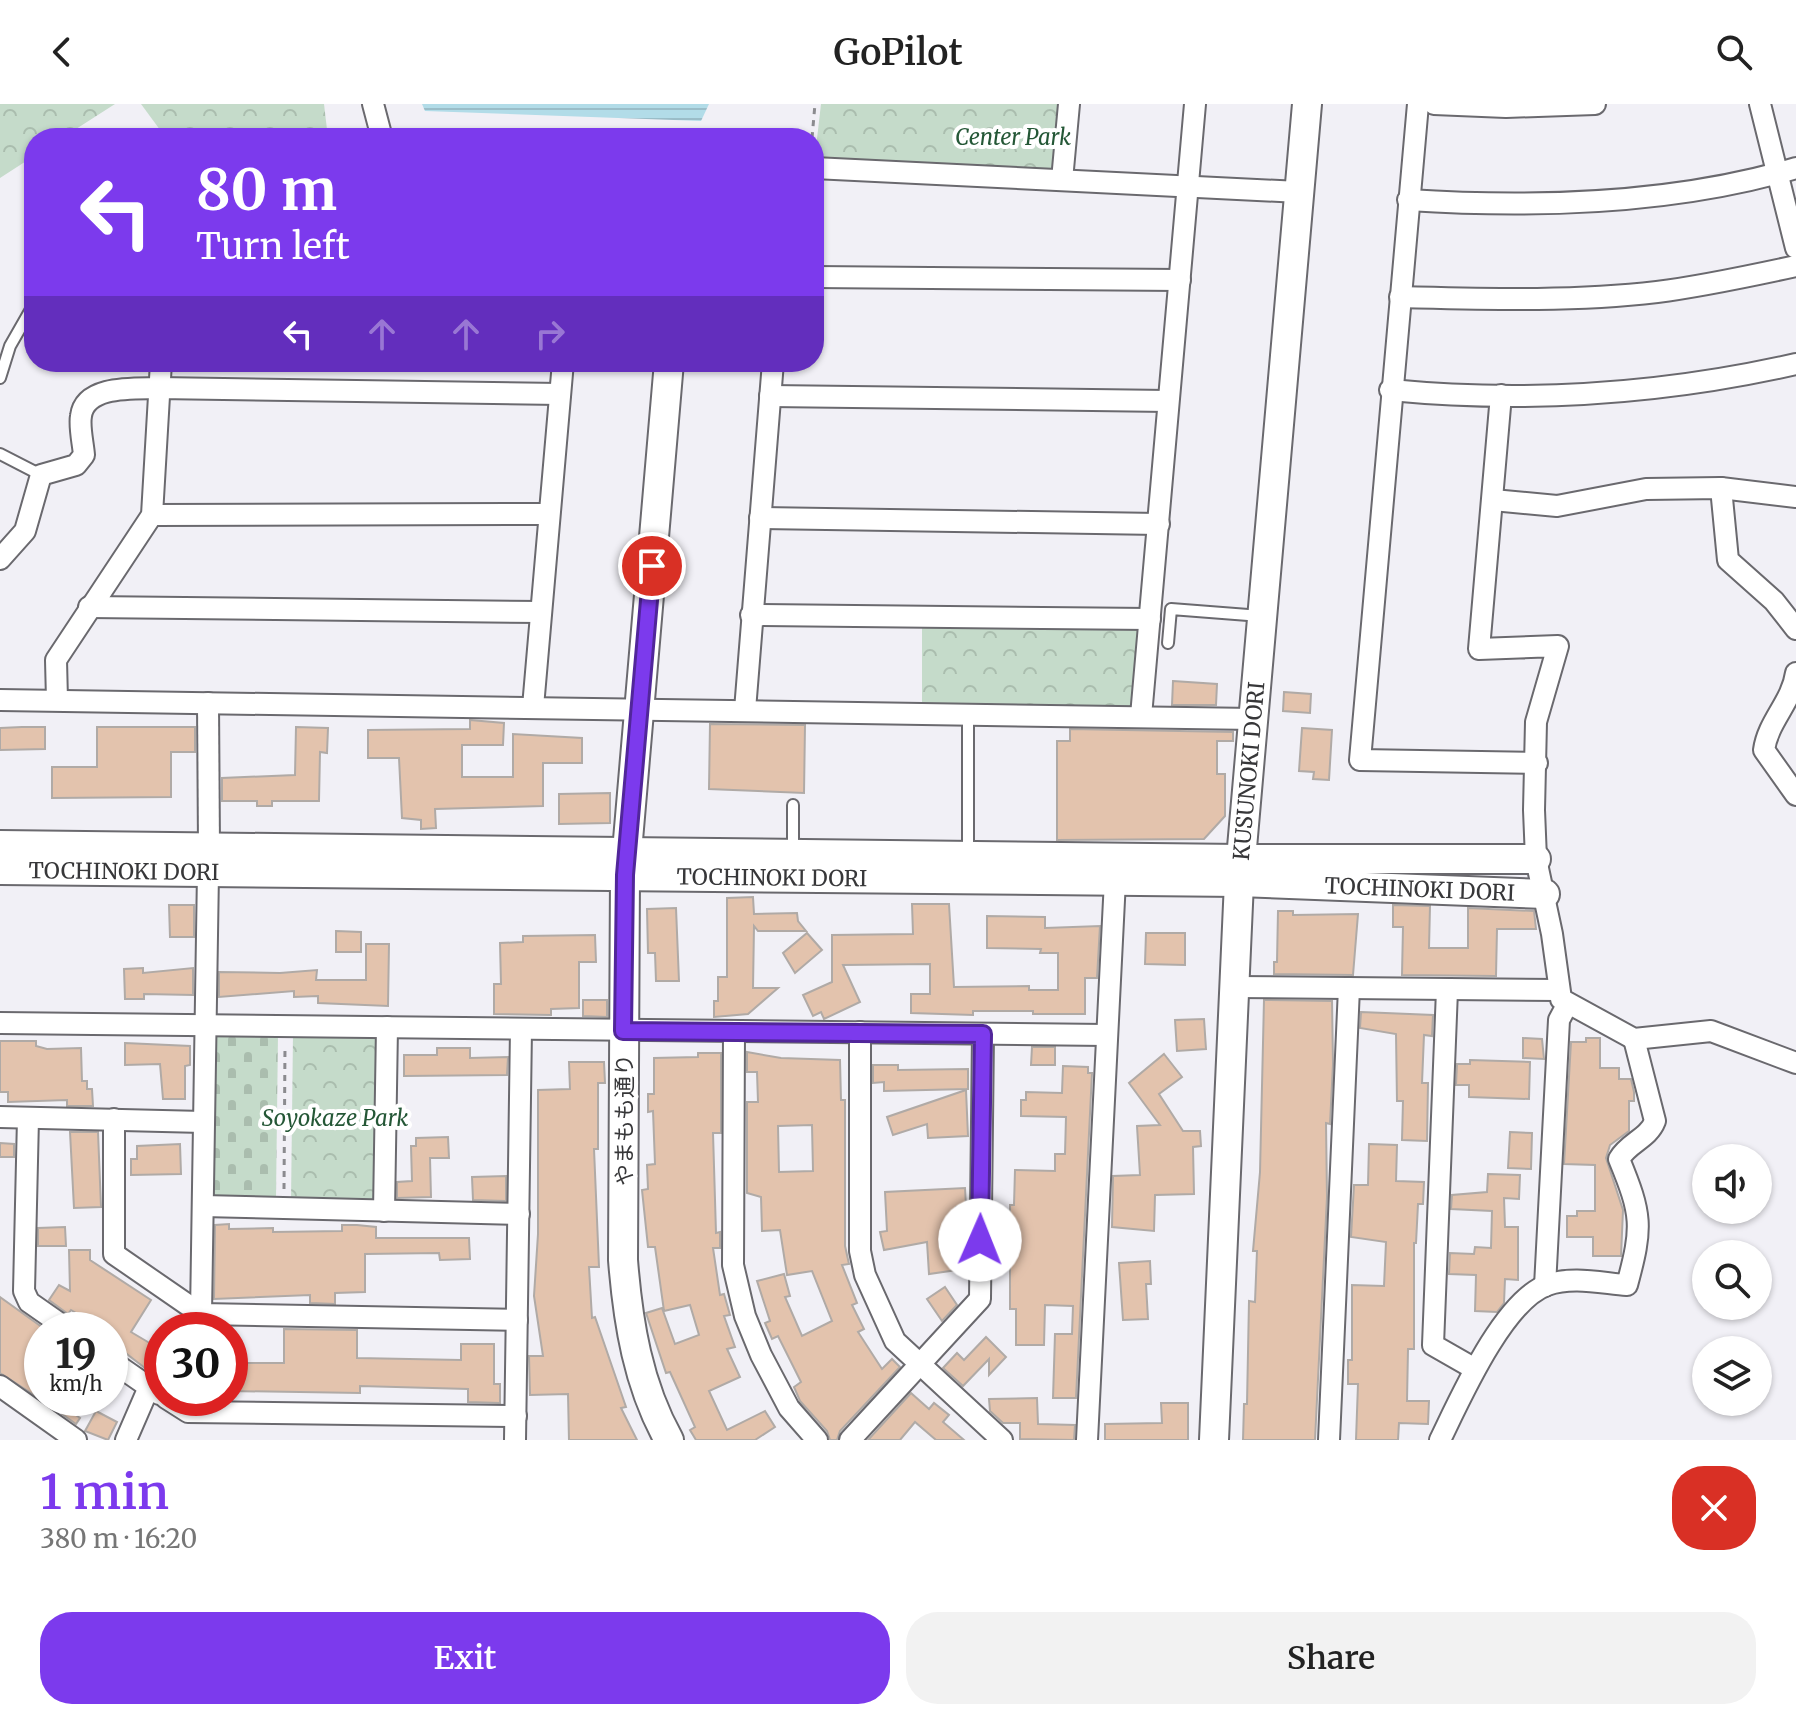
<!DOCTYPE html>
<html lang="en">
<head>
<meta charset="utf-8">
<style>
	:root { --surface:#fff; --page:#f2f2f2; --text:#222; --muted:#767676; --accent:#7c3aed }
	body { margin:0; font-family:Merriweather,"Noto Sans JP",serif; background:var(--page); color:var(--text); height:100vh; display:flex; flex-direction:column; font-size:30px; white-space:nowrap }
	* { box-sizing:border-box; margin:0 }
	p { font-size:26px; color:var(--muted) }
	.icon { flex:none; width:44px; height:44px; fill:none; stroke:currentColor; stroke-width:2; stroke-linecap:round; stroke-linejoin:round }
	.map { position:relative; height:1336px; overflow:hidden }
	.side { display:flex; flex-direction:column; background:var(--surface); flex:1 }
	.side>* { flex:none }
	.banner { position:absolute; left:24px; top:24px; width:800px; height:244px; border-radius:32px; box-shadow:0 2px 6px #0004; background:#7c3aed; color:#fff; overflow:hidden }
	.fabs { position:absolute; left:1692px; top:1040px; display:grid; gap:16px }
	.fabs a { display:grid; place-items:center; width:80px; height:80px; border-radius:50%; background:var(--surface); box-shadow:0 2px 6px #0004; font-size:40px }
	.speed { position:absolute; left:24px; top:1208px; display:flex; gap:16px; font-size:40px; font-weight:700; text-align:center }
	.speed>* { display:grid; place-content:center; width:104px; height:104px; border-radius:50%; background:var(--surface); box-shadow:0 2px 6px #0004; line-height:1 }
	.speed small { font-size:20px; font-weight:400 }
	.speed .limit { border:12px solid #d22; background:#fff; color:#111 }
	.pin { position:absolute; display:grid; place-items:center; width:68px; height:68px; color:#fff; margin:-34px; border:4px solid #fff; border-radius:50%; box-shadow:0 2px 8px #0007 }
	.me { position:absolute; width:88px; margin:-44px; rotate:1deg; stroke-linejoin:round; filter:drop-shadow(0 0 6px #0008) }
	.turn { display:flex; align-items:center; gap:28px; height:168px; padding:0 40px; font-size:36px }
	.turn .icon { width:104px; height:104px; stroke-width:2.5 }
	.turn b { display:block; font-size:56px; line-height:68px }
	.lanes { display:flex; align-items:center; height:76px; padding:0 40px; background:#0003; justify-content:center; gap:40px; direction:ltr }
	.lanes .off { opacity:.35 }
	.round { display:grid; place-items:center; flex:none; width:84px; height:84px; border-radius:32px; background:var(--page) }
	.headline { display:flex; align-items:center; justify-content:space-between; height:136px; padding:0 40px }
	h1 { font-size:48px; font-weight:600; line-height:60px; color:var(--accent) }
	.action { display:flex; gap:16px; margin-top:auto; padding:16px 40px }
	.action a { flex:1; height:92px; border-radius:32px; background:var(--accent); color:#fff; font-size:32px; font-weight:600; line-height:92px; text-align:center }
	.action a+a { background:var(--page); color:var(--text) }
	header { display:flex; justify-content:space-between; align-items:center; height:104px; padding:0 40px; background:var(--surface); font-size:36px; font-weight:600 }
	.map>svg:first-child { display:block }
	.forest { fill:url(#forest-crowns) }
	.cemetery { fill:url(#cemetery-stones) }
	.water { fill:url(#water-rules) }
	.building { fill:#e3c3ad; stroke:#b0aaa6; stroke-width:2; fill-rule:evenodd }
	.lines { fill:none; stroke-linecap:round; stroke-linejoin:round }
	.lane-casing { stroke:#6a696e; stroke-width:14 }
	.street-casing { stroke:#6a696e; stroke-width:24 }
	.secondary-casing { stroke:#6a696e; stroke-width:32 }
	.path { stroke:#8b8b8f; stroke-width:3; stroke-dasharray:6 6; stroke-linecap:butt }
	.lane { stroke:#fff; stroke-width:10 }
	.street { stroke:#fff; stroke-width:20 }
	.secondary { stroke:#fff; stroke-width:28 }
	.route-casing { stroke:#51269a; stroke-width:20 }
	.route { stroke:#7c3aed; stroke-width:14 }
	.labels { text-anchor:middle; stroke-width:8; stroke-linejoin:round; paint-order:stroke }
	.park-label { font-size:22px; font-style:italic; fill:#245736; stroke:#fff }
	.street-label { font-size:22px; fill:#373739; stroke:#fff }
</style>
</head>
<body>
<header><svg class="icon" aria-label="back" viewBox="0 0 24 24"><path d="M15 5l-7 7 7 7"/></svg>GoPilot<svg class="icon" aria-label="search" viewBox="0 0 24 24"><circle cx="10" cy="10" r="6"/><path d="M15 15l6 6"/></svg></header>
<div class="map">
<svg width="1796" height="1336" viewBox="0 0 1796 1336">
	<defs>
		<pattern id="forest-crowns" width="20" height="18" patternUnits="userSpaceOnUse" patternTransform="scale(2)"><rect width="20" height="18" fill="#c5dbca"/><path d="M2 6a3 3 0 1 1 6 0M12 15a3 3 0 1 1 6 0" fill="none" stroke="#aabdae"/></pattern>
		<pattern id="cemetery-stones" width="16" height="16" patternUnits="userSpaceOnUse" patternTransform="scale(2)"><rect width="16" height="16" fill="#c5dbca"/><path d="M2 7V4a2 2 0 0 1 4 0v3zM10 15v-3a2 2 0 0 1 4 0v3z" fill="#aabdae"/></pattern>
		<pattern id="water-rules" width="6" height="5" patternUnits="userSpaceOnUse" patternTransform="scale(2)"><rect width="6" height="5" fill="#b2dce8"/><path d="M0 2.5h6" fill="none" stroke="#9abdc8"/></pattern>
	</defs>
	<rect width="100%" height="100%" fill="#f1f0f6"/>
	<g class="forest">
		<polygon points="0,0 115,0 62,34 34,34 34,52 0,74"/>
		<polygon points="141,0 324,0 328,34 166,34"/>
		<polygon points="821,0 1062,0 1057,62 1049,69 824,58 815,52"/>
		<polygon points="922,523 1140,524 1132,607 922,604"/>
		<polygon points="293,930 379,931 377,1098 291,1097"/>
	</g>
	<polygon class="cemetery" points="214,930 278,930 276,1093 213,1093"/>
	<polygon class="water" points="422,0 709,0 701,17 425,7"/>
	<g class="building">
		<polygon points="1173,577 1217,580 1216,601 1172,601"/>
		<polygon points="1284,588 1311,590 1310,609 1283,607"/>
		<polygon points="470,616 504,619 503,641 462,641 462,673 513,673 513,630 582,634 582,659 543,659 543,702 435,705 436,724 421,725 421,716 402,714 399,654 368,654 368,626 470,625"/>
		<polygon points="710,620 805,621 804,689 709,685"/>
		<polygon points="22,623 45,623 45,645 0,646 0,624"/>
		<polygon points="97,623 195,623 195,648 171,648 171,693 52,694 52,663 97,663"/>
		<polygon points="296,623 328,624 327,649 320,648 319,697 272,697 272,702 257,702 257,697 222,697 222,674 295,671"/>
		<polygon points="1302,624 1332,626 1329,676 1313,675 1314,668 1299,667"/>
		<polygon points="1070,625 1233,628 1233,637 1217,637 1217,670 1225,670 1225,712 1204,735 1057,736 1057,637 1070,637"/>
		<polygon points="610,689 610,719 559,720 559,690"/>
		<polygon points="753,793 754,810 797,809 798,817 806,827 758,827 754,822 753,884 778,884 748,910 714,913 714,897 718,897 718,873 727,873 727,794"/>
		<polygon points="912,800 949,800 954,883 1029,882 1029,886 1058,886 1058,849 1040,849 1041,845 987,844 987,812 1045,813 1045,824 1100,822 1097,874 1085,874 1085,910 1033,910 1033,907 973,907 973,911 911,909 911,890 930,890 930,860 843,861 860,898 824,915 821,908 813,912 803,891 832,878 832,831 913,830"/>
		<polygon points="169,801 194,801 194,833 170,833"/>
		<polygon points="1393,801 1430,802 1429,844 1468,844 1468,804 1534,807 1536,825 1497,825 1496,872 1402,871 1403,823 1393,823"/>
		<polygon points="676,804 679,877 656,877 655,849 648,849 647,805"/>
		<polygon points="1278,807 1293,807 1293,811 1358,810 1353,871 1274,870 1274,858 1277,858"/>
		<polygon points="336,827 361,828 361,848 336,848"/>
		<polygon points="807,829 822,846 795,869 783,849"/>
		<polygon points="1146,829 1185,829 1185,861 1145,860"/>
		<polygon points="595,831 596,858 579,858 579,904 551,905 551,911 494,910 494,880 501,880 500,839 523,838 523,832"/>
		<polygon points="366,840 389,840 388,902 318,899 318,892 294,893 294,887 219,893 219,868 280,869 317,866 316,876 366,876"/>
		<polygon points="143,864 143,869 193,864 193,891 144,890 144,895 125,895 124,865"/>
		<polygon points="583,896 607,896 607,913 583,912"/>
		<polygon points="1264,896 1332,897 1333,960 1330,1020 1326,1019 1327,1093 1315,1336 1243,1336 1244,1300 1247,1300 1249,1197 1255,1198 1257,1147 1253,1147 1260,1068"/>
		<polygon points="1361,908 1433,911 1432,932 1424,931 1422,979 1428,979 1427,1037 1402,1036 1403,997 1397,997 1396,930 1360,924"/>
		<polygon points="1204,915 1206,945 1177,947 1175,916"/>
		<polygon points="1523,934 1542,935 1544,955 1523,954"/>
		<polygon points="1586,934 1600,934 1600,964 1619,964 1619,975 1631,975 1634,988 1634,997 1629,997 1629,1027 1610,1041 1606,1054 1623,1106 1621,1152 1593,1152 1593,1133 1567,1133 1567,1112 1577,1112 1577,1107 1595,1107 1595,1061 1564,1060 1571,938 1586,938"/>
		<polygon points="0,937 36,937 36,942 47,945 81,944 82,977 87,977 87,985 92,985 93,1002 67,1002 67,996 8,998 8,988 0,988"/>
		<polygon points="125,939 190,942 190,961 185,962 185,995 163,995 160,960 125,961"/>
		<polygon points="1032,943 1055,943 1055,961 1031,961"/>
		<polygon points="437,944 470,944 470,954 508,953 507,971 404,972 404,951 437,951"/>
		<path d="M747,948L781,954L840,956L841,996H845V1142L849,1160L842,1161L857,1199L852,1201L864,1225L858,1228L882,1265L892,1255L900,1263L840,1327L837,1336H830L827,1327L800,1297L794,1283L801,1278L778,1232L772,1235L765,1219L770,1217L757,1177L784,1170L790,1192L785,1193L802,1232L832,1217L812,1167L787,1171L780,1126L762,1127L761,1093L747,1089V998H758L757,968H747ZM812,1021L813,1067L779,1068L778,1022Z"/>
		<polygon points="698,949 721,949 721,1029 713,1029 716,1129 720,1128 720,1144 713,1144 720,1191 724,1190 730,1211 724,1212 735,1243 727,1245 740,1273 709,1287 727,1326 765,1307 775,1323 755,1336 696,1336 690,1326 695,1323 670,1268 666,1269 646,1209 662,1204 675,1240 699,1231 690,1201 664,1207 655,1143 648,1143 642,1086 648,1085 647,1061 655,1060 653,1007 648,1008 648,990 654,990 654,954 698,953"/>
		<polygon points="1164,950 1182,973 1159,990 1183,1027 1200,1027 1201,1042 1193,1043 1194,1090 1155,1091 1154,1127 1112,1123 1113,1072 1140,1071 1137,1022 1160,1021 1129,979"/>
		<polygon points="1470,956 1530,958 1529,995 1469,993 1469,981 1456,981 1457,960 1470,960"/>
		<polygon points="569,958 604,958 605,979 598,979 598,1045 594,1045 599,1163 589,1163 592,1214 595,1213 626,1303 621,1304 637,1336 569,1336 568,1290 530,1291 529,1252 543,1252 534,1192 538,1130 538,986 570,985"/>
		<polygon points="873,961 898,961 898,966 968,965 968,985 884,987 884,978 873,979"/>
		<polygon points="1063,962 1088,963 1088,969 1092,969 1076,1294 1053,1294 1055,1230 1072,1230 1073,1202 1045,1201 1044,1241 1016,1241 1016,1205 1010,1205 1010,1101 1014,1101 1015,1066 1055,1067 1055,1050 1065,1050 1066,1013 1021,1012 1021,996 1026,996 1026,988 1062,989"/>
		<polygon points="966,986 968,1032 928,1034 927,1020 893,1031 887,1013"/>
		<polygon points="70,1028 98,1028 101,1103 74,1104"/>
		<polygon points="1510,1028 1532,1029 1531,1065 1508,1064"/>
		<polygon points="448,1033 449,1054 430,1054 431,1093 397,1094 397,1078 412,1077 411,1042 416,1042 416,1034"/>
		<polygon points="0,1039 14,1040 14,1053 0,1053"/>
		<polygon points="180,1040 181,1070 131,1071 131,1055 137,1055 137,1042"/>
		<polygon points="1369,1040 1397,1041 1396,1077 1424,1078 1423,1100 1418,1100 1416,1139 1414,1139 1414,1245 1408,1245 1407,1297 1429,1297 1428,1320 1399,1319 1398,1336 1356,1336 1358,1280 1348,1280 1348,1256 1352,1256 1352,1181 1384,1182 1386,1138 1351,1133 1354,1081 1368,1081"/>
		<polygon points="1488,1070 1520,1071 1519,1095 1504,1094 1505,1123 1518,1123 1518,1176 1505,1175 1504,1199 1497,1208 1475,1207 1476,1171 1449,1170 1450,1149 1474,1150 1475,1143 1491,1144 1492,1107 1451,1105 1452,1091 1487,1088"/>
		<polygon points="506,1072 506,1097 473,1096 472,1073"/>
		<polygon points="965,1084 966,1102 956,1103 959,1152 963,1151 964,1165 929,1170 927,1138 884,1146 880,1128 887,1127 885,1088"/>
		<polygon points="229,1120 229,1125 273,1124 273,1128 342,1127 342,1121 357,1121 376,1123 376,1134 469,1134 470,1155 440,1156 439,1149 365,1150 365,1188 335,1189 335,1200 310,1199 310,1191 214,1195 215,1121"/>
		<polygon points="65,1123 66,1142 38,1142 38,1124"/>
		<polygon points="69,1146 90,1146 90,1156 151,1196 131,1228 158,1244 145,1264 110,1237 110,1226 104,1226 71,1206 68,1210 49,1196 59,1181 70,1187"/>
		<polygon points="1150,1157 1151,1180 1146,1180 1148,1215 1123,1216 1119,1159"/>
		<polygon points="945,1183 957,1201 942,1217 927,1195"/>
		<polygon points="0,1193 46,1226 42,1226 42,1296 0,1269"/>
		<polygon points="284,1225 357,1226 357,1254 461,1256 461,1240 494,1240 494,1280 500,1280 500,1299 468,1298 468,1285 360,1282 360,1289 230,1287 230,1259 284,1259"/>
		<polygon points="986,1233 1006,1253 989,1271 989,1255 963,1282 943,1264 957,1249 964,1256"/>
		<polygon points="911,1289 929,1305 934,1299 949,1311 943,1318 964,1336 936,1336 915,1318 900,1336 868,1336"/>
		<polygon points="1037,1294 1038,1320 1075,1321 1074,1336 1020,1335 1020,1319 1003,1319 990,1307 989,1295"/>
		<polygon points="1161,1299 1188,1299 1188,1336 1105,1336 1105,1320 1162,1319"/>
		<polygon points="66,1304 80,1314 76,1320 62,1310"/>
		<polygon points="96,1307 117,1318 108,1336 85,1327"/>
	</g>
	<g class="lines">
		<defs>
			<g id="lane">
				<polyline points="0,274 10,242 34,200"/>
				<polyline points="0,350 41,371"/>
				<polyline points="1168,539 1171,505 1261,512"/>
				<polyline points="968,610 968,749"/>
				<polyline points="793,701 793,747"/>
			</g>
			<g id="street">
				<polyline points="373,0 382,34"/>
				<polyline points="1418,0 1360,656 1537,659"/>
				<polyline points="1434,0 1506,3 1595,0"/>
				<polyline points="1760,0 1796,144"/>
				<polyline points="814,64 1299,88"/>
				<polyline points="1062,76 1069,0"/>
				<path d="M1408,96C1533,104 1675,100 1796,64"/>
				<polyline points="814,173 1180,176"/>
				<path d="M1400,193C1485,195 1572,198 1657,188C1704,182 1750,172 1796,162"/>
				<path d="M1390,286C1525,299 1664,290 1796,260"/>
				<polyline points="1501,291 1479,545 1558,542 1536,618 1534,706 1536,755 1552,830 1561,895 1634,935 1711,927 1796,959"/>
				<polyline points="770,292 1168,297"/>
				<polyline points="1721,384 1728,456 1774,497 1796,525"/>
				<polyline points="1493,396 1557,402 1646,385 1721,384 1796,393"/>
				<polyline points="152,411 549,410"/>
				<polyline points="760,414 1159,420"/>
				<path d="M0,455L25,427L41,371L76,361L84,351C83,339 79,323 81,312C85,280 137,285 159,284L560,290"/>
				<polyline points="89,503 541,508"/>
				<polyline points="751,511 1150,515"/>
				<path d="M1796,569C1792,598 1768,617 1764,646L1796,691"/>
				<polyline points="0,596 1254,615"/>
				<polyline points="57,596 56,556 152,411 161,258"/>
				<polyline points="208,599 209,743"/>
				<polyline points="533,603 563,258"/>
				<polyline points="745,606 773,258"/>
				<polyline points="1141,612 1195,0"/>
				<polyline points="1235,883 1558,886"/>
				<polyline points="1447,886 1433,1241 1475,1265"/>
				<polyline points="0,919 1106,931"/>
				<polyline points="734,927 733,1161 745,1212 761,1251 789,1304 817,1336"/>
				<polyline points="860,928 860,1147 865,1171 895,1237 1002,1336"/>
				<polyline points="0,1013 203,1018"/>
				<polyline points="28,1014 24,1187 29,1198 69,1226"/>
				<polyline points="114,1015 114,1150 201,1210 517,1216"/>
				<polyline points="203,1102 519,1110"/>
				<polyline points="384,1107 387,923"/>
				<polyline points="1545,1182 1559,916 1567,901"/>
				<polyline points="190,1226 201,1210 208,768"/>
				<polyline points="110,1256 159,1290"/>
				<polyline points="0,1282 76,1336"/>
				<polyline points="166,1294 188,1308 516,1312"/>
				<polyline points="126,1336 149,1283 162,1265"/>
				<polyline points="515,1336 521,925"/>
				<polyline points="850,1336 980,1195 983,930"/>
				<polyline points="1087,1336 1115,776"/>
				<polyline points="1329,1336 1349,884"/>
				<path d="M1440,1336C1460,1295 1503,1197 1547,1181C1572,1172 1601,1179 1627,1181C1643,1122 1642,1111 1619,1055C1629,1038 1648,1035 1655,1017L1634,935"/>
			</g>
			<g id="secondary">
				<polyline points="0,741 1241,755 1536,755"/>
				<path id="s1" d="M0,766L1239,778L1545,790"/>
				<path d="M669,1336C638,1281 628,1219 623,1156L625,771L669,258"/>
				<path id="s2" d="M1214,1336L1239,778L1307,0"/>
			</g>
		</defs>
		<use href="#lane" class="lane-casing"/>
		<use href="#street" class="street-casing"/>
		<use href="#secondary" class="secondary-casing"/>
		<g class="path">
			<polyline points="812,34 815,0"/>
			<polyline points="284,1085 285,941"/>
		</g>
		<use href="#lane" class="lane"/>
		<use href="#street" class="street"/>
		<use href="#secondary" class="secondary"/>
	</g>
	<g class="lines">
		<defs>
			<polyline id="route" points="652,462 625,771 623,927 983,930 980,1136"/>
		</defs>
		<use href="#route" class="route-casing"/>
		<use href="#route" class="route"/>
	</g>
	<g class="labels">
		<g class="park-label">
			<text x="1013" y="41">Center Park</text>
			<text x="335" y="1022">Soyokaze Park</text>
		</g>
		<g class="street-label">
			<text dy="8" stroke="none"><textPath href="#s2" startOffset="670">KUSUNOKI DORI</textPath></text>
			<text dy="8" stroke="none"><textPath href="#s1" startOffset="124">TOCHINOKI DORI</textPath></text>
			<text dy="8" stroke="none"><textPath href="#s1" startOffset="772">TOCHINOKI DORI</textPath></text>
			<text dy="8" stroke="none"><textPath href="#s1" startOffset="1420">TOCHINOKI DORI</textPath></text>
			<text transform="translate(624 1016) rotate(-90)" y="8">やまもも通り</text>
		</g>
	</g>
</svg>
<div class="fabs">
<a><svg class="icon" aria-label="sound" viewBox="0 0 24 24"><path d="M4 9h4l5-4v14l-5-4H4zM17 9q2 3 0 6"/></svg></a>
<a><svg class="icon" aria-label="search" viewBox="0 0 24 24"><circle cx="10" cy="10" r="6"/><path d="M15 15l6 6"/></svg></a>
<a><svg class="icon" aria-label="layers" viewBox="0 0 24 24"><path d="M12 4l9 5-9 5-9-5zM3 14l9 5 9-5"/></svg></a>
</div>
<div class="speed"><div>19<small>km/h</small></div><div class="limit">30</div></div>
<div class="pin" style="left:652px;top:462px;background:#d93025"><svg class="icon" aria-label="arrive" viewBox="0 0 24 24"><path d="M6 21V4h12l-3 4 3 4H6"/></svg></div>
<svg class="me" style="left:980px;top:1136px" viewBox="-20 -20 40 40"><circle r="19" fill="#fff"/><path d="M0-13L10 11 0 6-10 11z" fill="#7c3aed"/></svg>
<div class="banner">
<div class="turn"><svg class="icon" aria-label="left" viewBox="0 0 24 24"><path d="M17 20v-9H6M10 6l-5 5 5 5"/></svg><div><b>80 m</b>Turn left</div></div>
<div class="lanes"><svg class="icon" aria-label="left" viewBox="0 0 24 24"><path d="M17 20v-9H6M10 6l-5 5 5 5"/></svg><svg class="icon off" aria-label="ahead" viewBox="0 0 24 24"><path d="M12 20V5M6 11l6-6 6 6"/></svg><svg class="icon off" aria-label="ahead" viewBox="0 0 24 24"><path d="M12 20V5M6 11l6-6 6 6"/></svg><svg class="icon off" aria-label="right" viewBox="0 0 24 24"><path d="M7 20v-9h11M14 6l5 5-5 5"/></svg></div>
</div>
</div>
<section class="side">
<div class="headline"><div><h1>1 min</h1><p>380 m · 16:20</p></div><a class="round" style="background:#d93025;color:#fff"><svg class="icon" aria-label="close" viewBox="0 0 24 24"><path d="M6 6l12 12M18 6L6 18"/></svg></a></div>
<div class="action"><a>Exit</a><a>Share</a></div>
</section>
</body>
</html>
